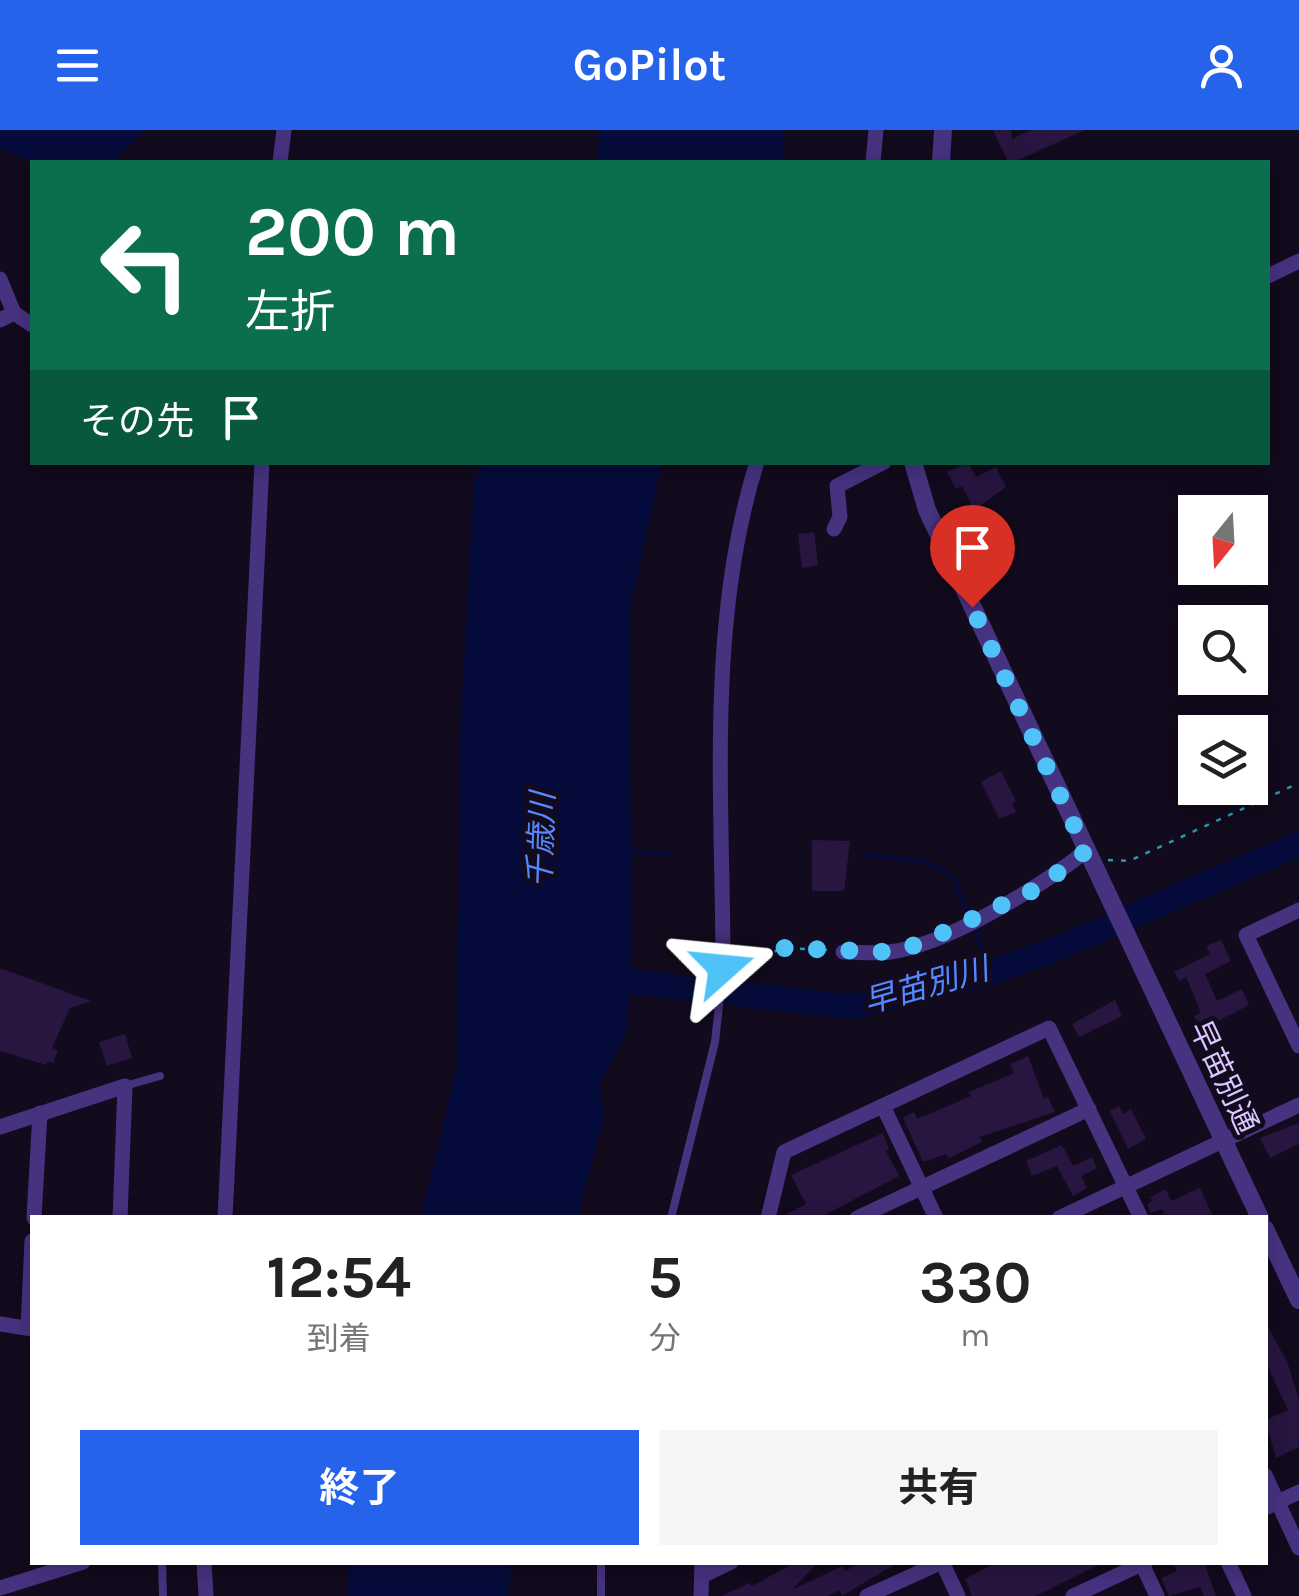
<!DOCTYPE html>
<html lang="ja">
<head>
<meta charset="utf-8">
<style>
	:root { --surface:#fff; --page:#f6f6f6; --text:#222; --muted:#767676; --accent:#2563eb }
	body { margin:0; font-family:Karla,"Noto Sans JP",sans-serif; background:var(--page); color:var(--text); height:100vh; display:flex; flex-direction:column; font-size:38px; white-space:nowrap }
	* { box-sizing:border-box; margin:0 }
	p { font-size:32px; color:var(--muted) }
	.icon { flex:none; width:55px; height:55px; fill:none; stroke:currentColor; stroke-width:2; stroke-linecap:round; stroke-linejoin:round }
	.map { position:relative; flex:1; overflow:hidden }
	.details { position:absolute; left:30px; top:1085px; width:1238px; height:350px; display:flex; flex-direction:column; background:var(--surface); border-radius:0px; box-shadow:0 5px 25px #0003 }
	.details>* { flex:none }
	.banner { position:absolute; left:30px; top:30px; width:1240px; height:305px; border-radius:0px; box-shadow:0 5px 25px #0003; background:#0b6e4f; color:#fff; overflow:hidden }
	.needle { width:65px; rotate:198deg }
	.buttons { position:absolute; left:1178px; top:365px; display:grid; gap:20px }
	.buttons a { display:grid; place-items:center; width:90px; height:90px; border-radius:0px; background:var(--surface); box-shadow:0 5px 25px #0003; font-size:50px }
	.pin { position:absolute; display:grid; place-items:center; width:85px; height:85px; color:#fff; margin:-102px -42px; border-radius:50% 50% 50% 0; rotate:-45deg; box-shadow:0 0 10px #0007 }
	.pin .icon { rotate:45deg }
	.me { position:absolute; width:110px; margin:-55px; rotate:72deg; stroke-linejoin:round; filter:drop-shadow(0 0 8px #0008) }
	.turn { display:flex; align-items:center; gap:35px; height:210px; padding:0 50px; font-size:45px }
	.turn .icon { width:130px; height:130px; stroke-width:2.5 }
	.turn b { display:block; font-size:70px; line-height:85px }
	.then { display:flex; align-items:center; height:95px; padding:0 50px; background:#0003; gap:20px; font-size:38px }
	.eta { display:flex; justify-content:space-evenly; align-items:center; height:170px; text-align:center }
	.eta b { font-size:60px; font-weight:700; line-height:70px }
	.cta { display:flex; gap:20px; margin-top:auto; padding:20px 50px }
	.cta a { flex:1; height:115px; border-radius:0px; background:var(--accent); color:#fff; font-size:40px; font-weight:700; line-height:115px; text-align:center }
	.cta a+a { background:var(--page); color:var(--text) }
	header { display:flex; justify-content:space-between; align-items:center; height:130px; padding:0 50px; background:var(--accent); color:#fff; font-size:45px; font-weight:700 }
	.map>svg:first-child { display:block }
	.water { fill:#050c3b }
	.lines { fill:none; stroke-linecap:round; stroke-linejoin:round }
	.stream { stroke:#050c3b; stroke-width:4 }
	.river { stroke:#050c3b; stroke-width:25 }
	.building { fill:#281540 }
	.path { stroke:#249bb5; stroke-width:2.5; stroke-dasharray:5 8; stroke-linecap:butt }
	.service { stroke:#473280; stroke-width:8 }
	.minor { stroke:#473280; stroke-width:15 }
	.tertiary { stroke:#473280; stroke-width:18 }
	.route { stroke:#4fc3f7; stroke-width:18; stroke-dasharray:0 32.4 }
	.labels { text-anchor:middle; stroke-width:10; stroke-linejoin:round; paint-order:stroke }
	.street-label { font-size:30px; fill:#dbc7ff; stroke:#120a1d }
	.water-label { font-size:32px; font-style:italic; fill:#5587ff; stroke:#120a1d }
</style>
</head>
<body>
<header><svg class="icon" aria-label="menu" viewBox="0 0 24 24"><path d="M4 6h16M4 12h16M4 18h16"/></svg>GoPilot<svg class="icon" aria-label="person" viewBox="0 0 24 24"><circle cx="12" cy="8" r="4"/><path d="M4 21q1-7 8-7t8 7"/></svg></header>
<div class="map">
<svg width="1299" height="1466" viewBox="0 0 1299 1466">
	<rect width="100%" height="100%" fill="#120a1d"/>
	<g class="water">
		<polygon points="0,0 146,0 112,32 36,32 0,20"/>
		<polygon points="599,0 782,0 785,19 780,32 597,32"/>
		<polygon points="483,333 662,333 629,484 632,838 626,904 599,954 604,986 578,1087 421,1087 457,936 460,605 474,351"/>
		<polygon points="349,1433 349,1432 512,1433 508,1466 347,1466"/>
	</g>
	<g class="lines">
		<g class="stream">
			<polyline points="628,722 673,723"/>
			<polyline points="864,725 926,731 954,749 969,786"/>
			<polyline points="973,795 992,842"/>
		</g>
		<polyline class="river" points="601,848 852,877 992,842 1061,817 1299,714"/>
	</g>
	<g class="building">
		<polygon points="993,0 1011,0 1012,9 1031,0 1085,0 1014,32 1008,32"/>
		<polygon points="968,332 976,347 996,337 1006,357 974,380 962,356 956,359 947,342"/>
		<polygon points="814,402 818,435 802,438 798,404"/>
		<polygon points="1001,641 1016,671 1012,673 1016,682 999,689 981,652"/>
		<polygon points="812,710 850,711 844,761 812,761"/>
		<polygon points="1221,810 1231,831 1205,844 1217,871 1242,859 1249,875 1206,897 1199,896 1194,886 1201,883 1186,847 1179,851 1174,842 1210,824 1206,816"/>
		<polygon points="0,838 91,871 70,878 52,918 58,920 53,933 48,931 46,935 0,921"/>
		<polygon points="1115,870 1122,886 1079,907 1072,894"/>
		<polygon points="125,904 132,928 107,936 99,912"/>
		<polygon points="1028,926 1044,969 1048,967 1055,982 980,1007 982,1012 949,1028 946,1024 923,1032 903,988 914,982 917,989 971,966 969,962 1014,943 1010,934"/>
		<polygon points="1119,976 1123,984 1131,979 1146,1009 1128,1019 1110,981"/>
		<polygon points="1299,993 1299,1014 1270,1028 1260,1008"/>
		<polygon points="883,1003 889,1019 886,1021 899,1046 819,1088 780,1088 806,1074 791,1045"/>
		<polygon points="1062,1015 1073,1036 1092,1027 1097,1038 1081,1046 1087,1058 1073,1066 1057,1036 1032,1046 1026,1031"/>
		<polygon points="1200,1058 1214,1088 1166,1088 1162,1079 1151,1083 1147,1074 1153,1071 1150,1067 1166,1059 1171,1071"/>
		<polygon points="1265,1191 1288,1234 1299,1270 1299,1317 1276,1328 1265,1290 1288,1280 1265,1231"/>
		<polygon points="796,1432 818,1432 792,1460 842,1436 845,1441 862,1432 899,1432 842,1466 840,1460 828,1466 721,1466 750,1453 752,1456"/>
		<polygon points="997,1432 1105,1432 1035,1466 972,1466 965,1449"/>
		<polygon points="1173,1432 1204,1432 1216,1466 1204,1466 1200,1457 1169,1466 1161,1448 1177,1441"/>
	</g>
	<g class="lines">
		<g class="path">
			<polyline points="1108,730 1129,731 1299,653"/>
			<polyline points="738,835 784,818 827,820"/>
		</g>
		<g class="service">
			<polyline points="125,956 160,946"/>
			<polyline points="671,1088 715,912 723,838"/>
			<polyline points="162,1432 163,1466"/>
			<polyline points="601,1466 601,1432"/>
		</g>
		<g class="minor">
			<polyline points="280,32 284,0"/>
			<polyline points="873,32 876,0"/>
			<polyline points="1268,146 1299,131"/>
			<polyline points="0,149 14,183"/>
			<polyline points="0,190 14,183 32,195"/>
			<polyline points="834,399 840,387 837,356 884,332"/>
			<polyline points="1299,780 1246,805 1299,916"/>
			<path d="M843,822C858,822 875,824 890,822C947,815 1041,756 1086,721"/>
			<path d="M723,838C723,671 706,494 757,332"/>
			<polyline points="883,976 936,1088"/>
			<polyline points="0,997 125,956 120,1088"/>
			<polyline points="34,1088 40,983"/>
			<polyline points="225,1088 262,332"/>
			<polyline points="768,1088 784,1022 1049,898 1141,1088"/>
			<polyline points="857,1088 1089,979"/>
			<polyline points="1059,1088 1299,975"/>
			<polyline points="0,1194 32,1199"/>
			<polyline points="28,1198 32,1111"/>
			<polyline points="1265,1345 1299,1418"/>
			<polyline points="1265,1378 1299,1362"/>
			<polyline points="204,1432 206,1466"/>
			<polyline points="1228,1432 1244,1466"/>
			<polyline points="1142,1434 1157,1466"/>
			<polyline points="702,1446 731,1432"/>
			<polyline points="0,1458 83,1432"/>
			<polyline points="701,1466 702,1432"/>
			<polyline points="867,1466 942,1432 958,1466"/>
			<polyline points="1073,1466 1146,1432"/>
		</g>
		<g class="tertiary">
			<polyline points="941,32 943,0"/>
			<polyline points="913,332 927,380 1260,1088"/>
			<polyline points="1265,1099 1299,1170"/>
		</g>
	</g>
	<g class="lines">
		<polyline class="route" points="723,838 784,818 890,822 919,814 1038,758 1086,721 972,477"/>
	</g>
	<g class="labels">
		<g class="street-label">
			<text transform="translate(1224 947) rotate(65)" y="10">早苗別通</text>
		</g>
		<g class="water-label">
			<text transform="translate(541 710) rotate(-88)" y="11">千歳川</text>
			<text transform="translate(926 855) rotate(-16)" y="11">早苗別川</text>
		</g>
	</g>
</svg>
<div class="buttons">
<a><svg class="needle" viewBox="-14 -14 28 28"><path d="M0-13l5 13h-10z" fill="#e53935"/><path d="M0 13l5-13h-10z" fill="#767676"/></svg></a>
<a><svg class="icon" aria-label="search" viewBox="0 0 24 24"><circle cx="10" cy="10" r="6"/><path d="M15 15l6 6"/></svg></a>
<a><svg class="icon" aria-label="layers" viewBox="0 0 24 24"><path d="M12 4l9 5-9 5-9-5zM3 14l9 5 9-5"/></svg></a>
</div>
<div class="pin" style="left:972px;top:477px;background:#d93025"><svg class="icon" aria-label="arrive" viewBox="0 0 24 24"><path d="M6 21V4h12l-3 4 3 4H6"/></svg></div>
<svg class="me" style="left:723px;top:838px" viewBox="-20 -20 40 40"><path d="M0-17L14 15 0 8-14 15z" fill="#4fc3f7" stroke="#fff" stroke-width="4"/></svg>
<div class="banner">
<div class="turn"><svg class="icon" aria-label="left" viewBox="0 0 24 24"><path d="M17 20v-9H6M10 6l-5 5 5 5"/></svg><div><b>200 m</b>左折</div></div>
<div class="then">その先<svg class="icon" aria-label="arrive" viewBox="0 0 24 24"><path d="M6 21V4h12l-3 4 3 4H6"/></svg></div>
</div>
<section class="details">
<div class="eta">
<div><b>12:54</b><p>到着</p></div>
<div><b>5</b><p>分</p></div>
<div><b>330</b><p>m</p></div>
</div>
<div class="cta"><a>終了</a><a>共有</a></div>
</section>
</div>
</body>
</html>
